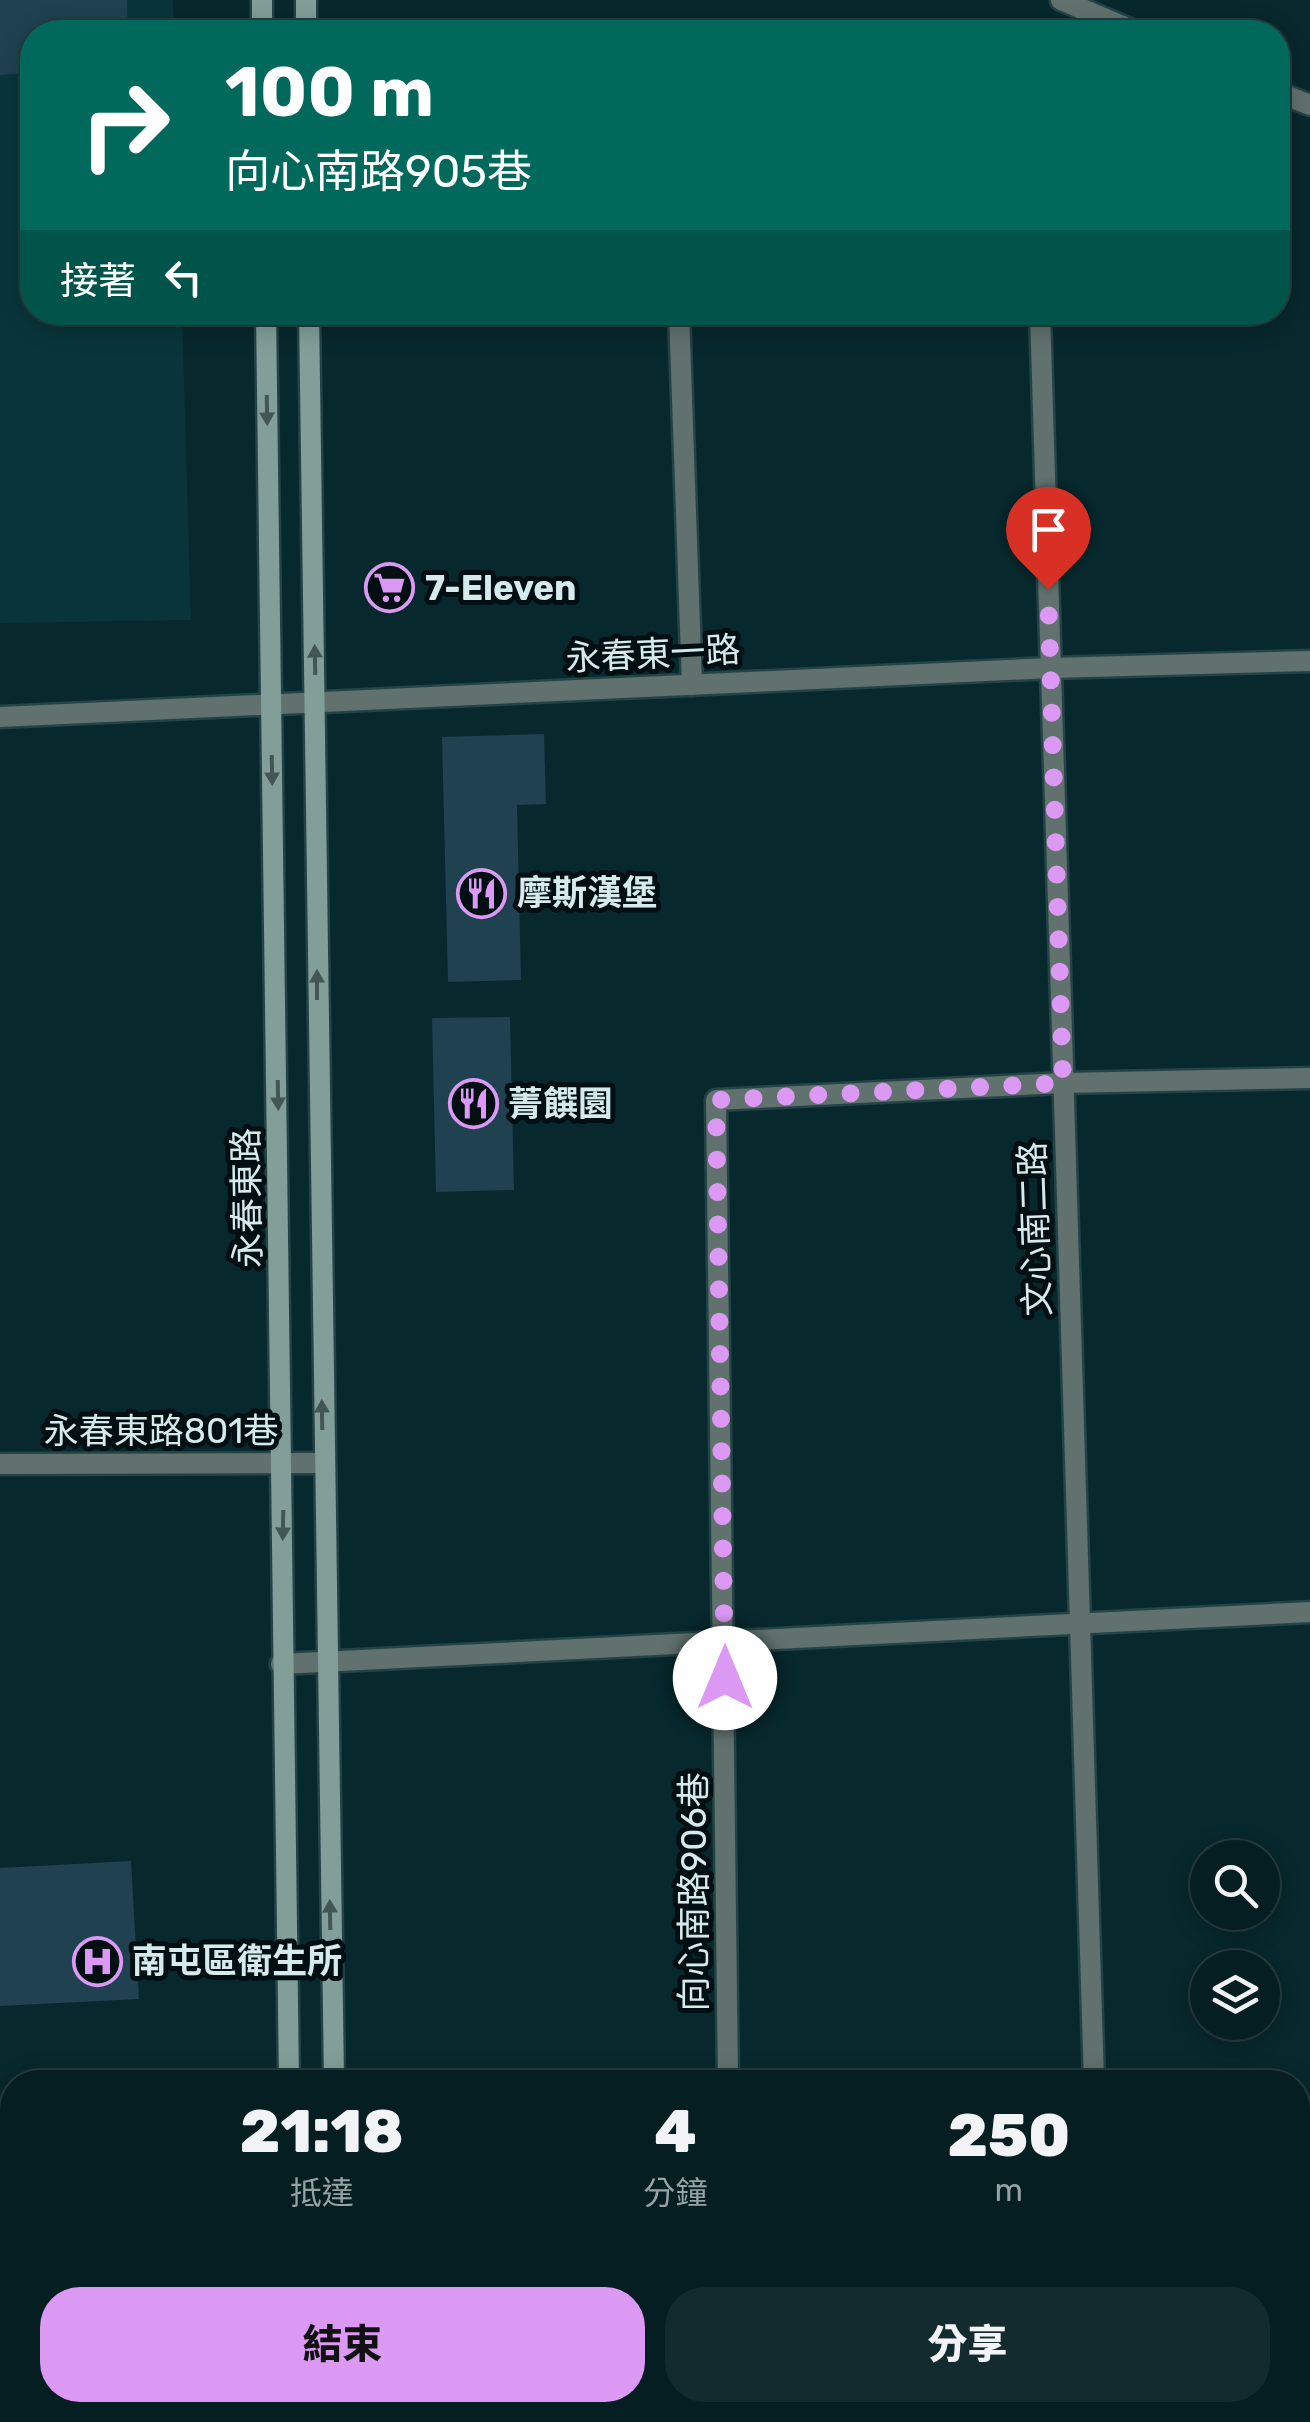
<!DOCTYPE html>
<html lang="zh-TW">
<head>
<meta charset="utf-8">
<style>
	:root { --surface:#051e21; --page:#132b2e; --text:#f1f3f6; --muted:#97a2a5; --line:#263c3f; --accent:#dc99f4 }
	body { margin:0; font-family:Rubik,"Noto Sans TC",sans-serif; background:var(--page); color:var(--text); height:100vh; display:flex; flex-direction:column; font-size:38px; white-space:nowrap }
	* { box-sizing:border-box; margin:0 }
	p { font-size:32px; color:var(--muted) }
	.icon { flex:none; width:55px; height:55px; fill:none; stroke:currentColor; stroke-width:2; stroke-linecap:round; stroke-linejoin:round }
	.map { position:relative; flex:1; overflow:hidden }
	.panel { position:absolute; left:0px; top:2070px; width:1310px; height:352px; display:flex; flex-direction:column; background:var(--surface); border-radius:40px 40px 0 0; box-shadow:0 5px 25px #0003,0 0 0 2px var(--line) }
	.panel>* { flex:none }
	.hud { position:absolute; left:20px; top:20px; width:1270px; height:305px; border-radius:40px; box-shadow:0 5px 25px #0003,0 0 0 2px var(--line); background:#00695c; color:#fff; overflow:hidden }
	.fabs { position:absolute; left:1190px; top:1840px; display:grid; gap:20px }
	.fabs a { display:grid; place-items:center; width:90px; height:90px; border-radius:50%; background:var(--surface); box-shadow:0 5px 25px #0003,0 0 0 2px var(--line); font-size:50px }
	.pin { position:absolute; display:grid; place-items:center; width:85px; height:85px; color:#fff; margin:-102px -42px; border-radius:50% 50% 50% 0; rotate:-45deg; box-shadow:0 0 10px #0007 }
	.pin .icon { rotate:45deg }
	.me { position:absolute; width:110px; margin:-55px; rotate:0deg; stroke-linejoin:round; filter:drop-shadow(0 0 8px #0008) }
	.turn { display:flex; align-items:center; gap:35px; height:210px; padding:0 40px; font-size:45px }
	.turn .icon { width:130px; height:130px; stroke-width:2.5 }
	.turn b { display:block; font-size:70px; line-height:85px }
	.then { display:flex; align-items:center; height:95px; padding:0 40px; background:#0003; gap:20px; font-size:38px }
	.eta { display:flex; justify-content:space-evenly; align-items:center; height:170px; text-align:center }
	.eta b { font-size:60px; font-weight:800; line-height:70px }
	.button { display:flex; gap:20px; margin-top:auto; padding:20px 40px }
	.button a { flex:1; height:115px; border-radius:40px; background:var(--accent); color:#111; font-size:40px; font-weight:800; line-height:115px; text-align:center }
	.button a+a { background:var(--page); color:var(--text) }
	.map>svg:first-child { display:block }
	.built { fill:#09353a }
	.green { fill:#3a4f44 }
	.building { fill:#1f4150 }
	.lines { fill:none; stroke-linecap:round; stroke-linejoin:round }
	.street-casing { stroke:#244347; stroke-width:25 }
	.secondary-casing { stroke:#244347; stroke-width:25 }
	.street { stroke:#60716e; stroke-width:20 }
	.secondary { stroke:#829e99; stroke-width:20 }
	.oneway { fill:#425656 }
	.route { stroke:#dc99f4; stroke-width:18; stroke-dasharray:0 32.4 }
	.labels { text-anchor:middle; stroke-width:10; stroke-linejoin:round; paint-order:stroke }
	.poi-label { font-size:35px; font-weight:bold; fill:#d4eaed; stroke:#010f12; text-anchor:start }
	.street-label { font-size:35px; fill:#d4eaed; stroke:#010f12 }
</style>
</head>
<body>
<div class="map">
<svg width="1310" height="2422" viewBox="0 0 1310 2422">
	<rect width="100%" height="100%" fill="#07282c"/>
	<polygon class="built" points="0,0 173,0 174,32 32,32 32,312 182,313 191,620 0,623"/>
	<rect class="green" x="857" y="2410" width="205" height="12"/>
	<g class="building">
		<polygon points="0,0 127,0 128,32 32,32 32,73 0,75"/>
		<polygon points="544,734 546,804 517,805 521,980 448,982 442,737"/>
		<polygon points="510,1017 514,1190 436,1192 432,1018"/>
		<polygon points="131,1861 139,1999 0,2006 0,1868"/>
		<polygon points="0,2267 12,2267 12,2410 256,2410 256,2422 0,2422"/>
		<rect x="1298" y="2274" width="12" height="139"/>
	</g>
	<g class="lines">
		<defs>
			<g id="street">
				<polyline points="1061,0 1137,32"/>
				<polyline points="1081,32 1090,12"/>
				<polyline points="1278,92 1310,105"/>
				<polyline points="679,312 692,685"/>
				<polyline points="1040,312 1094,2082"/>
				<polyline points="0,717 1051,668 1310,661"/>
				<polyline points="0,1464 323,1463"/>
				<polyline points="281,1664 1310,1612"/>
				<polyline points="728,2082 716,1100 1063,1083 1310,1078"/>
				<polyline points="730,2410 730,2422"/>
				<polyline points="1104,2410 1104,2422"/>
			</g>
			<g id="secondary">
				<polyline points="262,0 262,32"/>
				<polyline points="306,0 306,32"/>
				<polyline points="266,312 289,2082"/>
				<polyline points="309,312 334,2082"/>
				<polyline points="1298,2117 1310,2116"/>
				<polyline points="0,2221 12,2221"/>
				<polyline points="292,2410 293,2422"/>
				<polyline points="336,2410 336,2422"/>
			</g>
		</defs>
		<use href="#street" class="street-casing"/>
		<use href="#secondary" class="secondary-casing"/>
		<use href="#street" class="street"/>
		<use href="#secondary" class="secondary"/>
	</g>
	<defs><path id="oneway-solid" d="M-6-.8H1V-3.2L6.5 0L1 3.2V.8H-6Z" transform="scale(2.5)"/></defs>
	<g class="oneway">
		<use href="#oneway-solid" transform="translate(267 410) rotate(89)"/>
		<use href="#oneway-solid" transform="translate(315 660) rotate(-91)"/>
		<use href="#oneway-solid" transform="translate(272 770) rotate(89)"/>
		<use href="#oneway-solid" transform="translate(317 985) rotate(-90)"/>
		<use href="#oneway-solid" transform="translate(278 1095) rotate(89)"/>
		<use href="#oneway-solid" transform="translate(322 1415) rotate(-91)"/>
		<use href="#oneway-solid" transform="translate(283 1525) rotate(91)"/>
		<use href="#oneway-solid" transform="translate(330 1915) rotate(-91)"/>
	</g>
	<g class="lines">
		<polyline class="route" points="725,1678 716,1100 1063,1083 1048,589"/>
	</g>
	<defs>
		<symbol id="supermarket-ring" viewBox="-11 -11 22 22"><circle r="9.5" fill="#010f12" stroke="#dc99f4" stroke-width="1.5"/><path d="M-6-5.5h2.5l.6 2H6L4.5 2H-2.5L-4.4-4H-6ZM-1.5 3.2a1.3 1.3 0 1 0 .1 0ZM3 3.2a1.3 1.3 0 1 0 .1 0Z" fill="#dc99f4"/></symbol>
		<symbol id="restaurant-ring" viewBox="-11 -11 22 22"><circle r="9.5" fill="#010f12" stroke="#dc99f4" stroke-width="1.5"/><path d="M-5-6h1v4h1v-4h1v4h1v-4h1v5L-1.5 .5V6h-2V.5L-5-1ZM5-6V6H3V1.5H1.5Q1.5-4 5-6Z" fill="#dc99f4"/></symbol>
		<symbol id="hospital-ring" viewBox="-11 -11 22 22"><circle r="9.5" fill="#010f12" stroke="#dc99f4" stroke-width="1.5"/><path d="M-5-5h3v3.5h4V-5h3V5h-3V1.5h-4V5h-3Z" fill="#dc99f4"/></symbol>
	</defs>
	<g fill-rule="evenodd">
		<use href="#supermarket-ring" x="362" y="560" width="55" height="55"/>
		<use href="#restaurant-ring" x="454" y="866" width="55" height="55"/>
		<use href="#restaurant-ring" x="446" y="1076" width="55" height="55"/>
		<use href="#hospital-ring" x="70" y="1934" width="55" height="55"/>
	</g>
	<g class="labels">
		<g class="poi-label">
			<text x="425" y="600">7-Eleven</text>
			<text x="517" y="905">摩斯漢堡</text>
			<text x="508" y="1116">菁饌園</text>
			<text x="132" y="1973">南屯區衛生所</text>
		</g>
		<g class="street-label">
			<text transform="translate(653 654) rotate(-3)" y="12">永春東一路</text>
			<text transform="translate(247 1198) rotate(-91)" y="12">永春東路</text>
			<text transform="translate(1035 1229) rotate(-92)" y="12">文心南二路</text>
			<text x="161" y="1443">永春東路801巷</text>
			<text transform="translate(694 1892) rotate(-90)" y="12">向心南路906巷</text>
		</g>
	</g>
</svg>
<div class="fabs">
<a><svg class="icon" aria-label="search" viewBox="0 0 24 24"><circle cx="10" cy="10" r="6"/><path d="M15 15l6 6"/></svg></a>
<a><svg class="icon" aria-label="layers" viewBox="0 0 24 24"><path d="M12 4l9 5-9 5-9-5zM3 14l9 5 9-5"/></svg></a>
</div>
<div class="pin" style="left:1048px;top:589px;background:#d93025"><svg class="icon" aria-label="arrive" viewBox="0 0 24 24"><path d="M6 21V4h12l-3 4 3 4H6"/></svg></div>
<svg class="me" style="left:725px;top:1678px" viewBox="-20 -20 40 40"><circle r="19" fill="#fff"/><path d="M0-13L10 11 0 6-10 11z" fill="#dc99f4"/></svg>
<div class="hud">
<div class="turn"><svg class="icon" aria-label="right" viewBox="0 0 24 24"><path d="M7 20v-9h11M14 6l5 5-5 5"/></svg><div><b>100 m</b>向心南路905巷</div></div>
<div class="then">接著<svg class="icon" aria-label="left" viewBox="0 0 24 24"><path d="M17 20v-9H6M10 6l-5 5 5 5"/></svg></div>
</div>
<section class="panel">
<div class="eta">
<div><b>21:18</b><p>抵達</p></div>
<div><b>4</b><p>分鐘</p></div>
<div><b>250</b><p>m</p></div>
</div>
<div class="button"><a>結束</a><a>分享</a></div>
</section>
</div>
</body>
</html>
